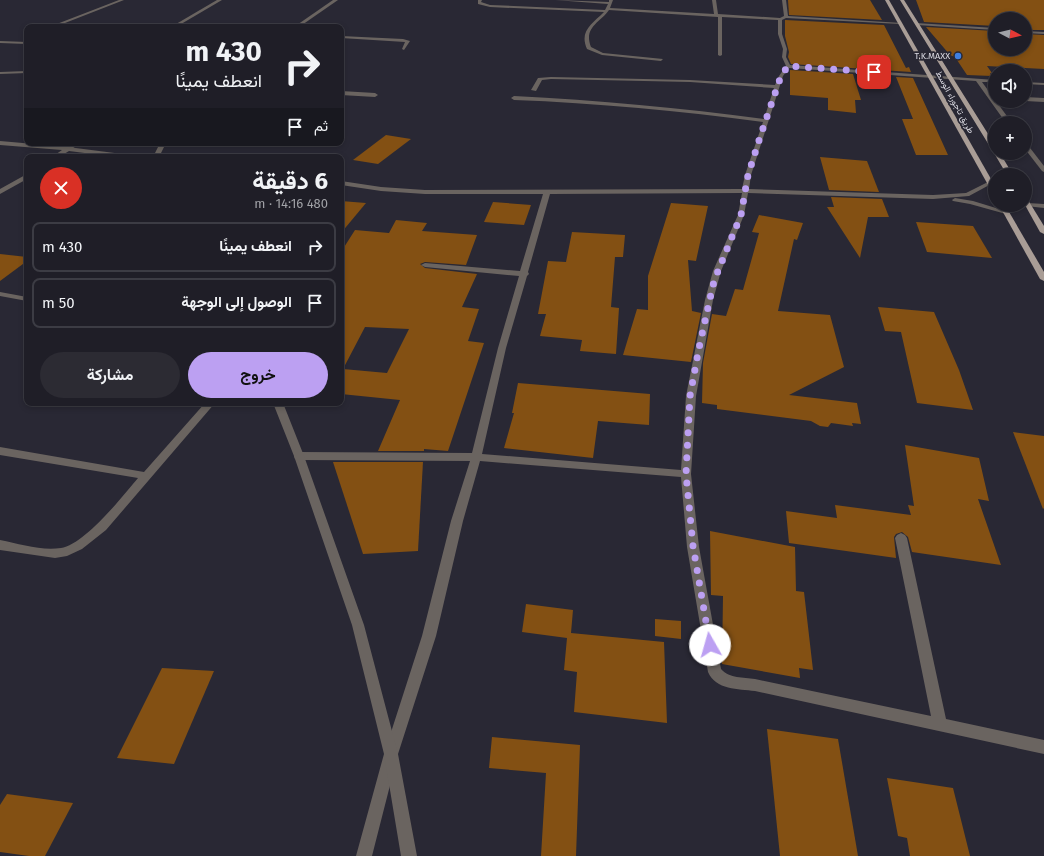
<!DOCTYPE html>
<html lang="ar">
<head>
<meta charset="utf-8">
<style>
	:root { --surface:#1f1e27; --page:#2c2b33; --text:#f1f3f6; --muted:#a1a2a7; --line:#3c3c44; --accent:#bca0f2 }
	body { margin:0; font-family:"Fira Sans",Vazirmatn,sans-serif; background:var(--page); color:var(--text); direction:rtl; height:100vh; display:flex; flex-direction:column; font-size:15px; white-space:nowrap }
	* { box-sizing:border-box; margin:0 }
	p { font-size:13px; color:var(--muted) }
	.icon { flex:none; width:22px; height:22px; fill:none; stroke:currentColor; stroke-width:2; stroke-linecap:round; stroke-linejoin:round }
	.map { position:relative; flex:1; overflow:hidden; direction:ltr }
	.details { position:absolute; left:24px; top:154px; width:320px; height:252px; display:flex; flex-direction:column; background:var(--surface); border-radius:8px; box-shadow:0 2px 6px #0003,0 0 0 1px var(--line); direction:rtl }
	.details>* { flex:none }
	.hud { position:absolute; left:24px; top:24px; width:320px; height:122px; border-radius:8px; box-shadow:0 2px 6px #0003,0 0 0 1px var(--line); direction:rtl; background:#1f1e27; color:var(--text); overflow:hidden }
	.needle { width:26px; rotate:97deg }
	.fabs { position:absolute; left:988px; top:12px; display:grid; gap:8px }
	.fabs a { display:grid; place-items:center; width:44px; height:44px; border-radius:50%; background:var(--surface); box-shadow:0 2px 6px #0003,0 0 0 1px var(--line); font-size:20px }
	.pin { position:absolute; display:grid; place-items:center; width:34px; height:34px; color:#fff; margin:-17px; border-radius:8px; box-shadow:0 2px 6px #0006 }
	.me { position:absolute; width:44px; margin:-22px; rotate:353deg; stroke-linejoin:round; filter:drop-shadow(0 0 3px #0008) }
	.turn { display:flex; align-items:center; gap:14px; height:84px; padding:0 16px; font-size:18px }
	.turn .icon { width:52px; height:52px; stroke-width:2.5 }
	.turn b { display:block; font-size:28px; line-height:34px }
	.then { display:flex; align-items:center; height:38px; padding:0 16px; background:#0003; gap:8px; font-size:15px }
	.round { display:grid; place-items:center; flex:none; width:42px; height:42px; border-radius:21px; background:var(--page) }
	.overview { display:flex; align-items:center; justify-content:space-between; height:68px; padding:0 16px }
	h1 { font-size:24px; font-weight:700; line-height:30px }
	.cta { display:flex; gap:8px; margin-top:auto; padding:8px 16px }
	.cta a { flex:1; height:46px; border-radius:24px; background:var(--accent); color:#111; font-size:16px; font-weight:700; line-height:46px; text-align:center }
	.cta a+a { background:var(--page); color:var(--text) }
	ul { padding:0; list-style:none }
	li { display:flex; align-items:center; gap:12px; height:50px; margin:0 8px 6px; padding:0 8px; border:2px solid var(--line); border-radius:8px }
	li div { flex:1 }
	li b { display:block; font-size:15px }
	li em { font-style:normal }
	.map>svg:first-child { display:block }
	.building { fill:#835013; fill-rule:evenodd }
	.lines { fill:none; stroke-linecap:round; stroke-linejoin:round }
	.service { fill:#6a6460; fill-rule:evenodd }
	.minor { fill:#6a6460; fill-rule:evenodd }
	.tertiary { fill:#6a6460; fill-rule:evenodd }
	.primary { fill:#a99d96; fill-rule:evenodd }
	.route { stroke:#bca0f2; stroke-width:7; stroke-dasharray:0 12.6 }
	.shop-dot { fill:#3f7fe0; stroke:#292834; stroke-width:1.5 }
	.labels { text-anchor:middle; stroke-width:3.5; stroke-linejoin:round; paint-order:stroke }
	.far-poi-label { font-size:9px; fill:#dbdae2; stroke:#292834; text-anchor:end }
	.far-street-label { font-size:9px; fill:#dbdae2; stroke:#292834 }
</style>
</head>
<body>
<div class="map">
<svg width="1044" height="856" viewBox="0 0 1044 856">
	<rect width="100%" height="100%" fill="#292834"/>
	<g class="building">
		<polygon points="788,0 870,0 882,20 789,15"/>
		<polygon points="916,0 1044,0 1044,30 1025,30 1025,19 995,19 995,26 924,22"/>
		<polygon points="785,20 884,25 906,68 909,67 911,72 791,64 788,57 789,52 785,36"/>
		<polygon points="926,27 995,31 995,49 1025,49 1025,34 1044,35 1044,69 987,66 992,73 990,73 992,76 967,75 955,57 950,55"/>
		<polygon points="790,70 853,74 861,100 855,100 856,113 828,110 828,98 790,95"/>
		<polygon points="896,77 913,78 948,155 916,155 902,119 913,119"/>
		<polygon points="386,135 411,139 378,164 353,160"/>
		<polygon points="820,157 867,161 879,192 829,190"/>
		<polygon points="831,197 882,199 889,217 868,217 860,258 827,207 834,207"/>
		<polygon points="341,201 366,203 341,233"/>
		<polygon points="493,202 531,205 524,225 484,222"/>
		<polygon points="671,203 708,206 696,261 688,260 692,311 701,313 691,362 623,355 637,309 648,310 648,276"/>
		<polygon points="759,215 803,223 797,240 794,239 778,311 830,315 844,367 789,395 857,403 861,424 852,423 853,426 831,423 828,427 820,426 811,421 717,409 717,405 702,403 703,363 712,314 726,316 735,289 743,290 759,233 752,232"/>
		<path d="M396,220L427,223L422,231L477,235L466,265L425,262L420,264L425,268L477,274L462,307L479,309L468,341L484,343L448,451L424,449V451H378L400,400L341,394V252L355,230L389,233ZM365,327L409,329L387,373L343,369Z"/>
		<polygon points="916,222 973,226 992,258 927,252"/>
		<polygon points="572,232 625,235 623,257 615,257 611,307 619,308 616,354 580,351 582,340 540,336 546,314 538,314 548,261 566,262"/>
		<polygon points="0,254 27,257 27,261 0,281"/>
		<polygon points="878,307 934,312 959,370 973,410 917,403 901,332 885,331"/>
		<polygon points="518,383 650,394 649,425 598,421 593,458 504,448 514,413 512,413"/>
		<polygon points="1013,432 1044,436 1044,508 1043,509"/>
		<polygon points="905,445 979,458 989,501 978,499 1001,565 912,552 908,537 902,532 896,534 894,537 896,558 789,543 786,511 837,518 835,505 911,515 908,505 914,506"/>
		<polygon points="333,462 423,462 418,551 363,554"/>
		<polygon points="710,531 795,547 796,591 804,592 813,670 799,668 800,678 722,664 723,596 711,595"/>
		<polygon points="526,604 573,610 571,633 664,642 667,723 574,712 577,672 564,670 567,638 522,632"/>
		<polygon points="655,619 681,621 681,639 655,636"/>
		<polygon points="162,668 214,671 174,764 117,758"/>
		<polygon points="767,729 838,739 858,856 780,856"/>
		<polygon points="492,737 580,745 576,856 541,856 546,773 489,768"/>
		<polygon points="887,778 953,788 970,856 910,856 907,838 898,836"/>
		<polygon points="7,794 73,803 45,856 29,856 0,852 0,805"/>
	</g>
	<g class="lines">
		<polygon class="service" points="74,143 81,143 70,150 66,150 66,148"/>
		<g class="minor">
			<polygon points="119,0 124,0 65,23 89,27 62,24 55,27 49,27"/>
			<polygon points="217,0 222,0 176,27 171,27"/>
			<path d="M478,0H482L481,2L490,5L605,10L608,4L555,0L609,2V0H613L610,8L714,14L712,0H716L718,14L780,18L784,16L782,0H786L788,16L902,23L900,24L786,18L782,20V34L787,49L786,57L790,65L995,80V82H982L1012,123H1006L976,81L789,68L783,76L751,175L749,189L933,195L966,193L988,182L993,183L969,196L933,199L748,193L744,215L721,271L713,300L696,396L691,474L699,547L721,669C730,679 743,677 755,679L931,716L895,538L897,535L901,533L905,535L907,538L946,719L1044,740V754L755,691C738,689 716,690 708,672L687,547L681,477L480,461L463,521L436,636L398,754L372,856H356L384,754L422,636L451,521L470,461L299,460L295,459L294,456L295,453L299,452L472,453L498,348L519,276L425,267L421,265L425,263L520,271L543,194H425L381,191L341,185V181L381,187L425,190L742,189L745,175L763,122C680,111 597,103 514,100L511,98L514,96C598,100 681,108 764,119L774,88L690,82L551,79L542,80L536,91L531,90L538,78L551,77L690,80L775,85L779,76L786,66L782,57L783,49L778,34V20L722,17V55L720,56L718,55V17L609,10C601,22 583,27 591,47L603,53L663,59L661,61L602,55L587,49C579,31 592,24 604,12L490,7L478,4ZM742,193L738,215L713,271L705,300L686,396L681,470L482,454L506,348L527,276L529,274L528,272L550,194Z"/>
			<polygon points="916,23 995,28 995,30 917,25"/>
			<polygon points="1025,31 1044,32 1044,34 1025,33"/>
			<polygon points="341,36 403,39 410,41 404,50 402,49 405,42 341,38"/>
			<polygon points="0,41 27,42 27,44 0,43"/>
			<polygon points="27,71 27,73 0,74 0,72"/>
			<polygon points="1025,82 1044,83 1044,85 1025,84"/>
			<polygon points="341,91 375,93 378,95 375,97 341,95"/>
			<polygon points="1025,97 1044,98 1044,102 1025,101"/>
			<polygon points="0,141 68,147 130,155 133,157 116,157 69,151 59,157 52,157 62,150 0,145"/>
			<polygon points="1025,143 1027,144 1044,166 1044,172 1042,171 1025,149"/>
			<polygon points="27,174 27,179 0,194 0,189"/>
			<polygon points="955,198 973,201 1009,212 1006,214 970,204 953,201 952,200"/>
			<polygon points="1028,203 1044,204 1044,208 1026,206 1026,204"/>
			<polygon points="0,292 27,297 27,301 0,296"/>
			<path d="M205,403H215L106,530L82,549L67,556L55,558L0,550V540C20,544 41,551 61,548C84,545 123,496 138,478L0,455V447L144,472Z"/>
		</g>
		<g class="tertiary">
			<polygon points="333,0 338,0 299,27 294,27"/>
			<polygon points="160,143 166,143 161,153 161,157 155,157 155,153"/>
			<polygon points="273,403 283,403 304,456 364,625 398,754 417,856 401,856 384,754 352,625 294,456"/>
		</g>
		<g class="primary">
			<polygon points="885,0 889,0 995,186 995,194 992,192"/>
			<polygon points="900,0 904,0 995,145 995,153 1000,153 1013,175 1007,175 994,153 995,152 992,150"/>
			<polygon points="1025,198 1028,200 1044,226 1044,234 1040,232 1025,205"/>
			<polygon points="999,205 1005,205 1044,272 1044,281 1040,279"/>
		</g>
	</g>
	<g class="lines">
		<polyline class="route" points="710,645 693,546 686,474 690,396 699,348 713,285 718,271 741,215 748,175 761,134 781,76 788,66 874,72"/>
	</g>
	<circle class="shop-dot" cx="958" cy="56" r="4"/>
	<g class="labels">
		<g class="far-poi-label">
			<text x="950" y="59">T.K.MAXX</text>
		</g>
		<g class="far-street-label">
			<text transform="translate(955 102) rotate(61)" y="3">طريق تاجوراء الوسط</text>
		</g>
	</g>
</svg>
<div class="fabs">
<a><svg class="needle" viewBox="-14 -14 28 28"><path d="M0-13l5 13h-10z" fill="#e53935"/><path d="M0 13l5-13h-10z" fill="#a1a2a7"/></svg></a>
<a><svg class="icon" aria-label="sound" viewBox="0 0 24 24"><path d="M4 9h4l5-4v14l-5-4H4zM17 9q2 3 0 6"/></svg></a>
<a>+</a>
<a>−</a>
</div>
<div class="pin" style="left:874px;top:72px;background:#d93025"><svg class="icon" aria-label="arrive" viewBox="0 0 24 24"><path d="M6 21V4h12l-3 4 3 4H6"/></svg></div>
<svg class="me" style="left:710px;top:645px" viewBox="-20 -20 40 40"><circle r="19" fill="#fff"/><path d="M0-13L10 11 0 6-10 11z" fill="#bca0f2"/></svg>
<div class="hud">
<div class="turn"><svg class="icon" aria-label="right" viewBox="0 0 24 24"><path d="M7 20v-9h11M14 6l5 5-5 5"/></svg><div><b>430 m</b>انعطف يمينًا</div></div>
<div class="then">ثم<svg class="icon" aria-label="arrive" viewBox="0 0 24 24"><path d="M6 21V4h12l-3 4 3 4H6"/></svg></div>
</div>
<section class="details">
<div class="overview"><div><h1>6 دقيقة</h1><p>480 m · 14:16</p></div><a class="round" style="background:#d93025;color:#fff"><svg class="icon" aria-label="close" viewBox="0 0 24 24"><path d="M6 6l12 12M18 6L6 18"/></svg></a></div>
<ul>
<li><svg class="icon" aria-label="right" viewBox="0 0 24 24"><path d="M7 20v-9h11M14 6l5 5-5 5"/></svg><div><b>انعطف يمينًا</b></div><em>430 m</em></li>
<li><svg class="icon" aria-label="arrive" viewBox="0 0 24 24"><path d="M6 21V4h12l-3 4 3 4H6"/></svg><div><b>الوصول إلى الوجهة</b></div><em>50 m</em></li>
</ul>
<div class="cta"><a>خروج</a><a>مشاركة</a></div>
</section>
</div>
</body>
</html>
